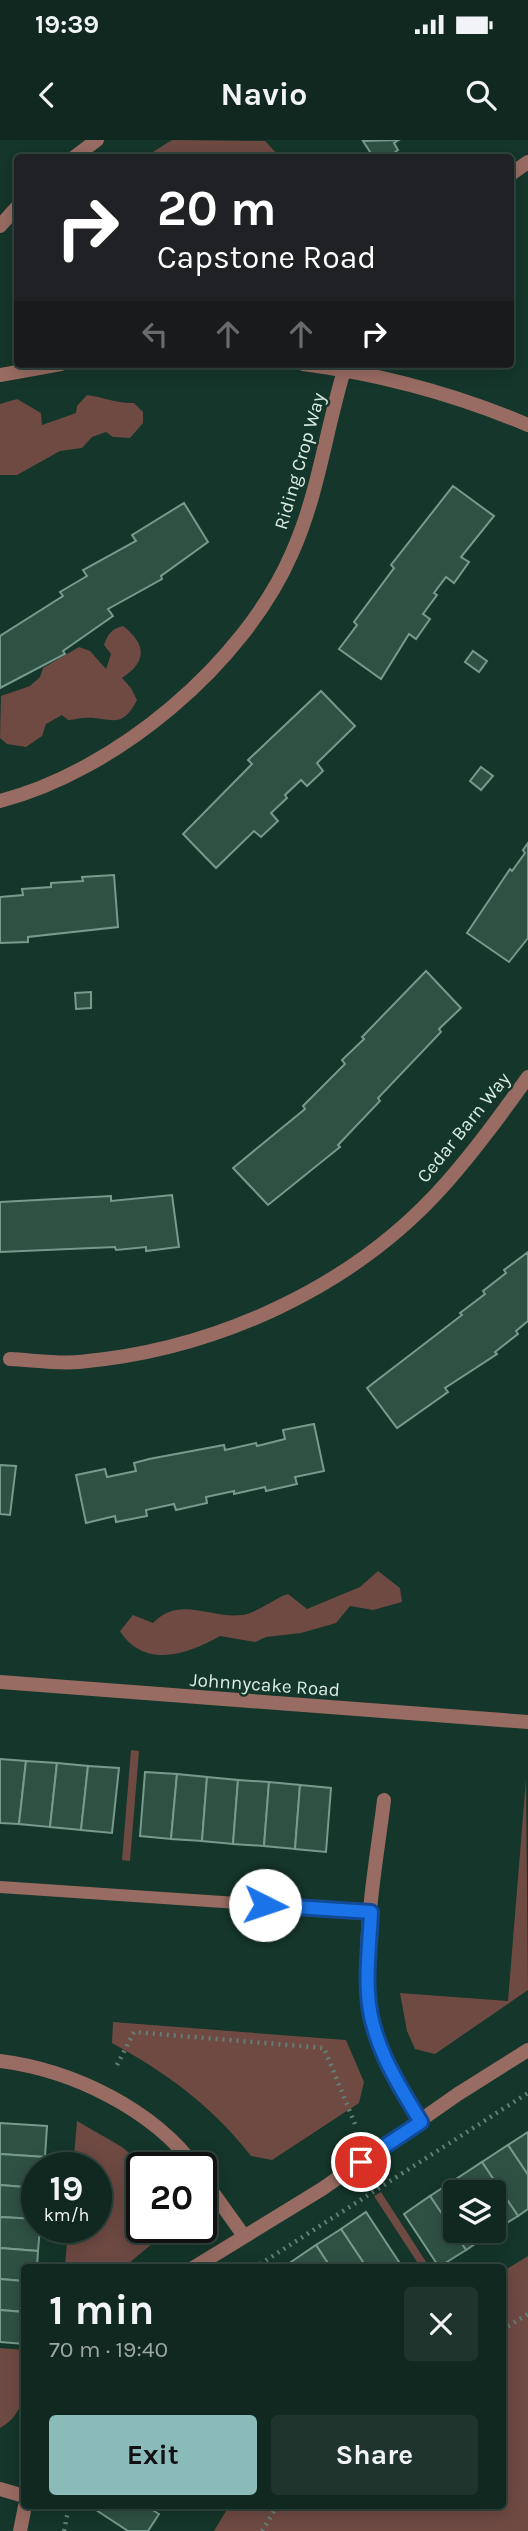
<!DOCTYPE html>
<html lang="en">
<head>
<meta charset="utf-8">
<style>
	:root { --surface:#102820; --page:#1e342d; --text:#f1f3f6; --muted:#9ca6a5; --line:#30443e; --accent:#8bbbb9 }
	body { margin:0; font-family:Karla,sans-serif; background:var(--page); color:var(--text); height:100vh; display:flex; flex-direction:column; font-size:26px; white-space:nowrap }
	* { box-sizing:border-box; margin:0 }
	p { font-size:23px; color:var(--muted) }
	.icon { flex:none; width:38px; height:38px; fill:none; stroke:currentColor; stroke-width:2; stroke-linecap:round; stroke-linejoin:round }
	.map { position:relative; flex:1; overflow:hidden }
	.sheet { position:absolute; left:21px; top:2124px; width:485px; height:245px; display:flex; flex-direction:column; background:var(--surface); border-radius:7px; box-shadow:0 4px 18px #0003,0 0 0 2px var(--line) }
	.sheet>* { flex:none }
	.hud { position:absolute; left:14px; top:14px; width:500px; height:214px; border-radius:7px; box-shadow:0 4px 18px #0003,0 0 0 2px var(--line); background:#202124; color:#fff; overflow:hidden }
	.buttons { position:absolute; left:443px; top:2040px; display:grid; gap:14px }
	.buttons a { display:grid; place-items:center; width:63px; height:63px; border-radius:7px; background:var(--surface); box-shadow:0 4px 18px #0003,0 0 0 2px var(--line); font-size:35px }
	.speed { position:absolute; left:21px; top:2012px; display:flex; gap:14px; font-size:35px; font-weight:700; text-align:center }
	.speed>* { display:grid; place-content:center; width:91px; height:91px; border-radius:50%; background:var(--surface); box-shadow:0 4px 18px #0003,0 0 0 2px var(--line); line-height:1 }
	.speed small { font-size:18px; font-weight:400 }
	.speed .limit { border:4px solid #111; border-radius:10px; background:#fff; color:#111 }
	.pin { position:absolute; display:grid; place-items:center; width:60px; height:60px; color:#fff; margin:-30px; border:4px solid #fff; border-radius:50%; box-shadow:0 2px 7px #0007 }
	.me { position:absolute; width:77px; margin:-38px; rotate:94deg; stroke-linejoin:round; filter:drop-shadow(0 0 5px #0008) }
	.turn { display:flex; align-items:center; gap:24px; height:147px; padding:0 28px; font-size:32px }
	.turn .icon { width:91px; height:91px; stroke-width:2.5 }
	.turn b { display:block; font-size:49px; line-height:60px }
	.lanes { display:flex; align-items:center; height:66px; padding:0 28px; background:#0003; justify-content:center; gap:35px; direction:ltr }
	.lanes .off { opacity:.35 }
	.round { display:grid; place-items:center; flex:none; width:74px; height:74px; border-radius:7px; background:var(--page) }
	.head { display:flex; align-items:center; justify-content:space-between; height:119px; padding:0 28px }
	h1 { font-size:42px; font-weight:700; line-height:52px }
	.button { display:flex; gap:14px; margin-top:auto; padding:14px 28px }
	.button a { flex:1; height:80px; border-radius:7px; background:var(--accent); color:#111; font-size:28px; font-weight:700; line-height:80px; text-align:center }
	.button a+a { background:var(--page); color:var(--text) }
	.status { display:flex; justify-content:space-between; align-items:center; height:49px; padding:0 35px; background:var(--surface); direction:ltr }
	.status svg { height:19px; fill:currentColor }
	header { display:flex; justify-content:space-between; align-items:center; height:91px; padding:0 28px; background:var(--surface); font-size:32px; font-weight:700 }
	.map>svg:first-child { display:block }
	.green { fill:#6e4a43 }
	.building { fill:#2f5144; stroke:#769a8b; stroke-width:2 }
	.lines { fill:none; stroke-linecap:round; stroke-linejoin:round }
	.path { stroke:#637f74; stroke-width:4.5; stroke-dasharray:2 5; stroke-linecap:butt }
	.service { stroke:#996c63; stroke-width:12 }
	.minor { stroke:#996c63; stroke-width:14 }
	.tertiary { stroke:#996c63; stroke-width:14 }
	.route-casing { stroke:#114b97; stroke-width:18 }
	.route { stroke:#1a73e8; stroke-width:12 }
	.labels { text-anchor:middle; stroke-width:5; stroke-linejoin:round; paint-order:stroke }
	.street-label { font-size:19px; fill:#daede4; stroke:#15362a }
</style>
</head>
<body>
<div class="status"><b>19:39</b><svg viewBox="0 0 49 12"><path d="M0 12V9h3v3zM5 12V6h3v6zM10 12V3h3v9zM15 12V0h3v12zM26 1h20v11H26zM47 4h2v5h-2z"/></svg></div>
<header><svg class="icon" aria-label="back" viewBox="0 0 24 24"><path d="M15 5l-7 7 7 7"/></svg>Navio<svg class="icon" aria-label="search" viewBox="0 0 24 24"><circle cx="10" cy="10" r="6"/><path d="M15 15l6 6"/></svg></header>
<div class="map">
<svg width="528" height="2391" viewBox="0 0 528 2391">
	<rect width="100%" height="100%" fill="#15362a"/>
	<g class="green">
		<polygon points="172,0 265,1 280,17 203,18 197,14 186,17 145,17"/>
		<path d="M87,255C104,257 117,264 134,263L143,272V283L130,298L113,297L106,292L92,297L82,308L60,311L17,335H0V264L17,259L41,273L42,285L76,273L77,266Z"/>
		<path d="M123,486C146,504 148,521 122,538L131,548L137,560C121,592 109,576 84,578C78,578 74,580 68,580L62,575L46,584L42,596L26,607L7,604L0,598L1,556L30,546L40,537L43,528L79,507L90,511L106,529L111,514L104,505C108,493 112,489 123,486Z"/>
		<path d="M378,1431L400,1448L402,1462L373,1470L350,1466L336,1483L301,1493L266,1497L255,1502L220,1496C187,1515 144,1529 120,1491L133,1475L153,1483C179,1455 210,1479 242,1475C257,1473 273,1459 288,1454L307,1469L360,1447Z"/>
		<polygon points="131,1610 139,1611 130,1721 122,1720"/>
		<polygon points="526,1639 528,1850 435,1914 415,1909 407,1891 400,1853 508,1861"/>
		<path d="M113,1882L346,1900L364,1942L359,1963L272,2020L251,2016C212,1966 167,1933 112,1903Z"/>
		<polygon points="77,1981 122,2007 147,2028 142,2028 142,2088 171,2088 123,2128 65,2128 68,2088 96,2088 96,2028 73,2028"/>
		<polygon points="381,2052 430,2128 421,2128 374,2056"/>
		<polygon points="528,2116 528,2391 214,2391 229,2366 502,2366 502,2132"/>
		<path d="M0,2208L24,2210C24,2240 30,2272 0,2288Z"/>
	</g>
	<g class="building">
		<polygon points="399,0 394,3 398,10 387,18 374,18 363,1"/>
		<polygon points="453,346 494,376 461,417 469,422 454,443 446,437 434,453 437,455 423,474 430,479 416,499 409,494 381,539 339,509 357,485 354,482 394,428 391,425"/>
		<polygon points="184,363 208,402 161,436 162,439 108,469 113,476 63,511 65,514 0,548 0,496 63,456 60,452 87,436 83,430 136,401 132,395"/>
		<polygon points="473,511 487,521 479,532 465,522"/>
		<polygon points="321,551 355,586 317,623 323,631 307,646 301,640 285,655 287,658 271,673 278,681 261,697 254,691 216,728 183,694 252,624 248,620"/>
		<polygon points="481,627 493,636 481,650 470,641"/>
		<polygon points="528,703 528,798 509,822 467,793 510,729 512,731 525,713 523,710"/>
		<polygon points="114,735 118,787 28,797 28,802 0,803 0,757 23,755 22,749 51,747 51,743 83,741 82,737"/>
		<polygon points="426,831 461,868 439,889 441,892 378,958 380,961 338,1005 340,1007 268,1065 233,1028 305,969 303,966 345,924 342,920 364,899 362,897"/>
		<polygon points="91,852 91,868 76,869 75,853"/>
		<polygon points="172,1055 179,1107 146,1111 146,1107 116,1110 115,1107 0,1112 0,1062 111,1056 111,1061"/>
		<polygon points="528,1112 528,1181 516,1191 518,1194 495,1212 497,1214 445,1248 448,1252 397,1288 367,1248 462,1175 460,1173 485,1154 483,1151 506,1133 504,1130"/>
		<polygon points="314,1284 324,1331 295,1337 297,1344 266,1351 265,1347 234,1354 234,1351 206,1357 207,1363 176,1370 174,1364 146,1370 147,1376 116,1382 115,1376 86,1383 76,1335 105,1329 107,1337 136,1331 134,1323 149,1319 224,1305 225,1310 256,1303 257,1306 285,1299 283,1290"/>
		<polygon points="0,1325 16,1326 10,1375 0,1374"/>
		<polygon points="0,1619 26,1621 19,1684 0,1683"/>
		<polygon points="26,1621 57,1623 50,1687 19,1684"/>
		<polygon points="57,1623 88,1626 81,1690 50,1687"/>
		<polygon points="88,1626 119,1628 112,1693 81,1690"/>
		<polygon points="145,1632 177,1634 171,1699 140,1696"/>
		<polygon points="177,1634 207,1637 202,1701 171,1699"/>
		<polygon points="207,1637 238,1640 233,1704 202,1701"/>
		<polygon points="238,1640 269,1642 264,1706 233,1704"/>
		<polygon points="269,1642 300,1645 295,1709 264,1706"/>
		<polygon points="300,1645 331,1648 326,1712 295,1709"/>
		<polygon points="0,1983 47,1986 45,2017 0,2014"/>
		<polygon points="528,1992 528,2035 508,2005"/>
		<polygon points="508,2005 528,2035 528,2069 518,2076 482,2022"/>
		<polygon points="0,2014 45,2017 45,2028 37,2028 37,2048 0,2045"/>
		<polygon points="482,2022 518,2076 491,2093 494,2053 465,2053 456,2039"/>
		<polygon points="456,2039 465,2053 455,2053 455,2091 491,2093 466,2110 430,2056"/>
		<polygon points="0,2045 37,2048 37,2079 0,2077"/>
		<polygon points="430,2056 466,2110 439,2127 404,2074"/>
		<polygon points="366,2072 403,2128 367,2128 341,2089"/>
		<polygon points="0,2077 37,2079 37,2088 40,2088 38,2111 0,2108"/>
		<polygon points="341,2089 367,2128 331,2128 316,2105"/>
		<polygon points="316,2105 331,2128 295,2128 291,2122"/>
		<polygon points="0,2108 38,2111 37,2128 24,2128 24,2141 0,2139"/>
		<polygon points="0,2139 24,2141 24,2172 0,2170"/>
		<polygon points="0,2170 24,2172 24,2204 0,2202"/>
		<polygon points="90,2366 146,2366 159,2374 148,2391 128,2391"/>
	</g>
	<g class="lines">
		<g class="path">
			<polyline points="117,1925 134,1892 324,1908 355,1984"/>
			<polyline points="254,2128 528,1953"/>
			<polyline points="502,2190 528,2174"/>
			<polyline points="64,2391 69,2366"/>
			<polyline points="262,2391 277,2366"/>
		</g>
		<polyline class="service" points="0,1747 371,1772"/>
		<g class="minor">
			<polyline points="73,18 97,0"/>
			<polyline points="511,34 528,22"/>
			<polyline points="0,86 18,66"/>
			<path d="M303,224C380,234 457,255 528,285"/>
			<polyline points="0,235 61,224"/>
			<path d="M0,661C116,631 244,524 292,413C319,353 326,287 346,224"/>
			<path d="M10,1219C32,1220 56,1224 79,1222C216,1210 355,1147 447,1042C476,1009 502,973 528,937"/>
			<path d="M384,1660C376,1727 357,1820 373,1886C381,1920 403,1952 421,1982"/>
			<path d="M0,1921C72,1930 153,1969 196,2028"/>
			<polyline points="201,2036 244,2096"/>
			<polyline points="193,2128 322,2049 458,1954 528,1910"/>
			<polyline points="0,2349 24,2356"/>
			<polyline points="20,2391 25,2366"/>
		</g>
		<polyline class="tertiary" points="0,1542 528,1582"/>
	</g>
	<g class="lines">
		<defs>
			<path id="route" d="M265,1765L371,1772C370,1799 366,1827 368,1853C370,1900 397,1943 421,1982L361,2022"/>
		</defs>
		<use href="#route" class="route-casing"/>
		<use href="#route" class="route"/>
	</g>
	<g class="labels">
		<g class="street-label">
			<text transform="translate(299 321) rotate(-74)" y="7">Riding Crop Way</text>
			<text transform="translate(463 987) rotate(-51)" y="7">Cedar Barn Way</text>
			<text transform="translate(265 1544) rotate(4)" y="7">Johnnycake Road</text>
		</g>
	</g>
</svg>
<div class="buttons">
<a><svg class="icon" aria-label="layers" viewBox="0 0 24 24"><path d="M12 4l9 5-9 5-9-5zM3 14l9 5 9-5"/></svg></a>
</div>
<div class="speed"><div>19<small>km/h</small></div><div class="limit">20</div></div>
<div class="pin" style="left:361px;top:2022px;background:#d93025"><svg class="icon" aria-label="arrive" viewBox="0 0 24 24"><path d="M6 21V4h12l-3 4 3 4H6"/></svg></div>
<svg class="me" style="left:265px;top:1765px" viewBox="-20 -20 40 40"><circle r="19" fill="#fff"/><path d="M0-13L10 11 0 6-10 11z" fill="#1a73e8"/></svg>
<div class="hud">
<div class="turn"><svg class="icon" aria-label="right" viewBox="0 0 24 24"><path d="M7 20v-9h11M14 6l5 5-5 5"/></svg><div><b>20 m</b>Capstone Road</div></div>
<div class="lanes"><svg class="icon off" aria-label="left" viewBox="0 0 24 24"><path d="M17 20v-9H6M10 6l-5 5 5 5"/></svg><svg class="icon off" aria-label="ahead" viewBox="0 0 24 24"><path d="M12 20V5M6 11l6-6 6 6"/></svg><svg class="icon off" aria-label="ahead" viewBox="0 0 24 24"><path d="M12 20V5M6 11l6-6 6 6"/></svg><svg class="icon" aria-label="right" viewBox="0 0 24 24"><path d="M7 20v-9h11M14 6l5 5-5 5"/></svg></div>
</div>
<section class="sheet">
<div class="head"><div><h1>1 min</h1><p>70 m · 19:40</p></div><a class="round"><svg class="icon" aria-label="close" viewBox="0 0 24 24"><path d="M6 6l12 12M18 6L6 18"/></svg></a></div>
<div class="button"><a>Exit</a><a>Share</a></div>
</section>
</div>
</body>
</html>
